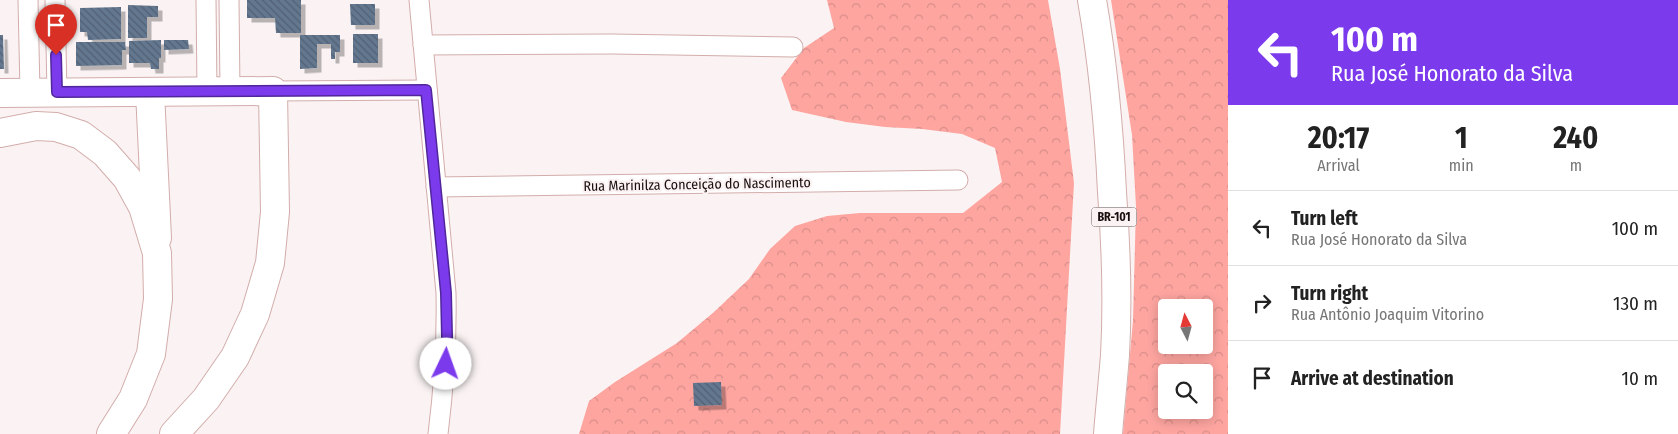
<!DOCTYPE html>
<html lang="en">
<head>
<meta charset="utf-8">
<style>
	:root { --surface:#fff; --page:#f6f6f6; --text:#222; --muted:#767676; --line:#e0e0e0 }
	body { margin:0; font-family:"Fira Sans Condensed",sans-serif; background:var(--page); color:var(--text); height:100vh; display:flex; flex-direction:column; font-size:19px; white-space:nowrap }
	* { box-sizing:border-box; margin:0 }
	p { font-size:16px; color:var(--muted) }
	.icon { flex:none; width:28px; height:28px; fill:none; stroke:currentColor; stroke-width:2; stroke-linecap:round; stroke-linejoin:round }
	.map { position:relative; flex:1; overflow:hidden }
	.sheet { display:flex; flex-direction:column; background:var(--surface); width:450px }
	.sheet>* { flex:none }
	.banner { background:#7c3aed; color:#fff; overflow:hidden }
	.needle { width:32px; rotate:354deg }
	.controls { position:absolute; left:1158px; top:299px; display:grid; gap:10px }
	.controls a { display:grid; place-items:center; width:55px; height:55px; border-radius:5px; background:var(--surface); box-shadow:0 2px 12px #0003; font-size:25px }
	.pin { position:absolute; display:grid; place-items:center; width:42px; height:42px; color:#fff; margin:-51px -21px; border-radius:50% 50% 50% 0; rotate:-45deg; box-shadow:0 0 5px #0007 }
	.pin .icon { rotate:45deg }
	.me { position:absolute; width:55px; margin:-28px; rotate:3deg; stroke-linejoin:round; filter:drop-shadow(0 0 4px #0008) }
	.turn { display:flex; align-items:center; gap:18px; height:105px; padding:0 20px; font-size:22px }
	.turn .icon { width:65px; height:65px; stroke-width:2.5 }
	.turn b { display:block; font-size:35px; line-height:42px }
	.eta { display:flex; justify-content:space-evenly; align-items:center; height:85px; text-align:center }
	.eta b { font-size:30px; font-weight:700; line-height:35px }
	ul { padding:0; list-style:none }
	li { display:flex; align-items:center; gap:15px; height:75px; padding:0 20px; border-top:1px solid var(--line) }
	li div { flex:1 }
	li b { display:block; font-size:19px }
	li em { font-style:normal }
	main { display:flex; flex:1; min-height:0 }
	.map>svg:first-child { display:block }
	.forest { fill:url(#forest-crowns); fill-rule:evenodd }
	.building { fill:url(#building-back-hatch); filter:url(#shadow) }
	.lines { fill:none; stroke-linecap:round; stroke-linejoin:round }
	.street-casing { stroke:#d2adab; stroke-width:21 }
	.secondary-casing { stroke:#d2adab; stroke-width:30 }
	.highway-casing { stroke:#d2adab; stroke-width:30 }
	.street { stroke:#fff; stroke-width:19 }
	.secondary { stroke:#fff; stroke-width:28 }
	.highway { stroke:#fff; stroke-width:28 }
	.route-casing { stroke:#51269a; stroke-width:12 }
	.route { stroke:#7c3aed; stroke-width:9 }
	.labels { text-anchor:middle; stroke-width:4.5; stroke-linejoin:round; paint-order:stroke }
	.shield { fill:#fbf3f3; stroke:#5e5252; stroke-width:1 }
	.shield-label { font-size:12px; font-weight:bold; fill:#1a0d0d }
	.street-label { font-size:14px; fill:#1a0d0d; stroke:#fbf3f3 }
</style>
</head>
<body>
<main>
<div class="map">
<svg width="1228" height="434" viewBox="0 0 1228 434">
	<defs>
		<pattern id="forest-crowns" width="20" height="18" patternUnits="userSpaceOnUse" patternTransform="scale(1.25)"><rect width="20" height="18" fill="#fea5a0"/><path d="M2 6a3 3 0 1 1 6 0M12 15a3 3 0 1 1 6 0" fill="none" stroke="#d98d89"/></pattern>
		<pattern id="building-back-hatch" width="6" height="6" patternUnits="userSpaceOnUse" patternTransform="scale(1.25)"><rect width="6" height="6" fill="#63778f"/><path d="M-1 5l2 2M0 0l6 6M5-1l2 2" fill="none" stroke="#516073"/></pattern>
		<filter id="shadow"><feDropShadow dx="4.5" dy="4.5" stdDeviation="0" flood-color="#0004"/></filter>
	</defs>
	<rect width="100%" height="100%" fill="#fbf3f3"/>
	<g class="forest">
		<polygon points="827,0 1048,0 1060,69 1074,183 1060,434 579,434 589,401 615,382 677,343 714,312 749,279 770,249 795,226 827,216 860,213 963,213 1002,182 995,148 962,134 922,129 885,127 846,122 792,110 781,78 804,48 834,28"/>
		<path d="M1111,0H1228V434H1123L1133,320L1136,207L1132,135ZM1166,308H1204V345H1166ZM1166,372H1204V410H1166Z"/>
	</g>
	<g class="building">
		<polygon points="247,0 301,0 301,33 276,33 275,18 247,18"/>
		<polygon points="350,4 375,4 375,25 351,25"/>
		<polygon points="128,5 158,6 158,17 147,17 147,38 128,38"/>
		<polygon points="121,7 121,39 88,40 87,32 80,32 80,8"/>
		<rect x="353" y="34" width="25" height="29"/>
		<polygon points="0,35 3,35 4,69 0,69"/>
		<polygon points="300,35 340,35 340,52 335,52 335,59 331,59 331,44 317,44 317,68 300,69"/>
		<polygon points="161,40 161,58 159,58 159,69 151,69 150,63 129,63 129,41"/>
		<polygon points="164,40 188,40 189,49 164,50"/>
		<polygon points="76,42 125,42 126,50 122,50 122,65 76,66"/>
		<polygon points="721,382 722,405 694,406 693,383"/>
	</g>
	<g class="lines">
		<defs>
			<g id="street">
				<polyline points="28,0 30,92"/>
				<polyline points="55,0 57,92"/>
				<polyline points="206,0 207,91"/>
				<polyline points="229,0 230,91"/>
				<path d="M419,0L446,293C447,341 444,386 438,434"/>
				<polyline points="423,45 612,44 793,47"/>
				<polyline points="273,91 427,90"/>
				<polyline points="436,187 958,180"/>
			</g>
			<g id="secondary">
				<polyline points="150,92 157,238"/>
				<polyline points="0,93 273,91 275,212 270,263 255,314 235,357 206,399 174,434"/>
			</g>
			<g id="highway">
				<path d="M1092,0C1103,64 1109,128 1112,192C1116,246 1118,301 1115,355C1113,381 1110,408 1108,434"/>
				<polyline points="0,133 36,126 56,127 81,135 105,153 127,178 143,207 157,253 158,299 151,354 133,399 111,434"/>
			</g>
		</defs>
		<use href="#street" class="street-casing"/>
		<use href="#secondary" class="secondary-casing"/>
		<use href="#highway" class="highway-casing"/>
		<use href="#street" class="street"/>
		<use href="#secondary" class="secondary"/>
		<use href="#highway" class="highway"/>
	</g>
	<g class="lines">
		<defs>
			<polyline id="route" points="56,55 57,92 426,90 446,293 447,336 446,364"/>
		</defs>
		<use href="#route" class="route-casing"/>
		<use href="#route" class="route"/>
	</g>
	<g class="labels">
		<rect class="shield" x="1091.5" y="207.5" width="45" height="19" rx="4"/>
		<g class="shield-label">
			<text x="1114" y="221">BR-101</text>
		</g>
		<g class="street-label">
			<text transform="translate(697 184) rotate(-1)" y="5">Rua Marinilza Conceição do Nascimento</text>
		</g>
	</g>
</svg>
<div class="controls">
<a><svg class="needle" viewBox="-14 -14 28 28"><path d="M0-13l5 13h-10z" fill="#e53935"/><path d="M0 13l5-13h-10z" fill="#767676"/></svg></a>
<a><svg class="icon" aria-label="search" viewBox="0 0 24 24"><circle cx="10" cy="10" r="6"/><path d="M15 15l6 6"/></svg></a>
</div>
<div class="pin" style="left:56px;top:55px;background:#d93025"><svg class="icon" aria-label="arrive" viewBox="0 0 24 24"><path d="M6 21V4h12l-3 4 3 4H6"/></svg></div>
<svg class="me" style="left:446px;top:364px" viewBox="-20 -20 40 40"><circle r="19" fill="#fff"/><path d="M0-13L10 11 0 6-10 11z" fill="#7c3aed"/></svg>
</div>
<section class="sheet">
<div class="banner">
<div class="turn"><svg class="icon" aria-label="left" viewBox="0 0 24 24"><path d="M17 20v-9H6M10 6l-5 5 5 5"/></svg><div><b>100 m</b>Rua José Honorato da Silva</div></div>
</div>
<div class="eta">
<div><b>20:17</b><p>Arrival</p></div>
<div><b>1</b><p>min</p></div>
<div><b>240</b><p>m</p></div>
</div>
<ul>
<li><svg class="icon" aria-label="left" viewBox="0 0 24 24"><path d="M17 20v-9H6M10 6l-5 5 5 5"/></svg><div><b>Turn left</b><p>Rua José Honorato da Silva</p></div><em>100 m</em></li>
<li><svg class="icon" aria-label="right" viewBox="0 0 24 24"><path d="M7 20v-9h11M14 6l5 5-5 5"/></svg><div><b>Turn right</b><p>Rua Antônio Joaquim Vitorino</p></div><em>130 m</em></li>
<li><svg class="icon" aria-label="arrive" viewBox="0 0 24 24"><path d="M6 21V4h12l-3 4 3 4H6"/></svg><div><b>Arrive at destination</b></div><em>10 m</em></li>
</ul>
</section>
</main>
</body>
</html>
